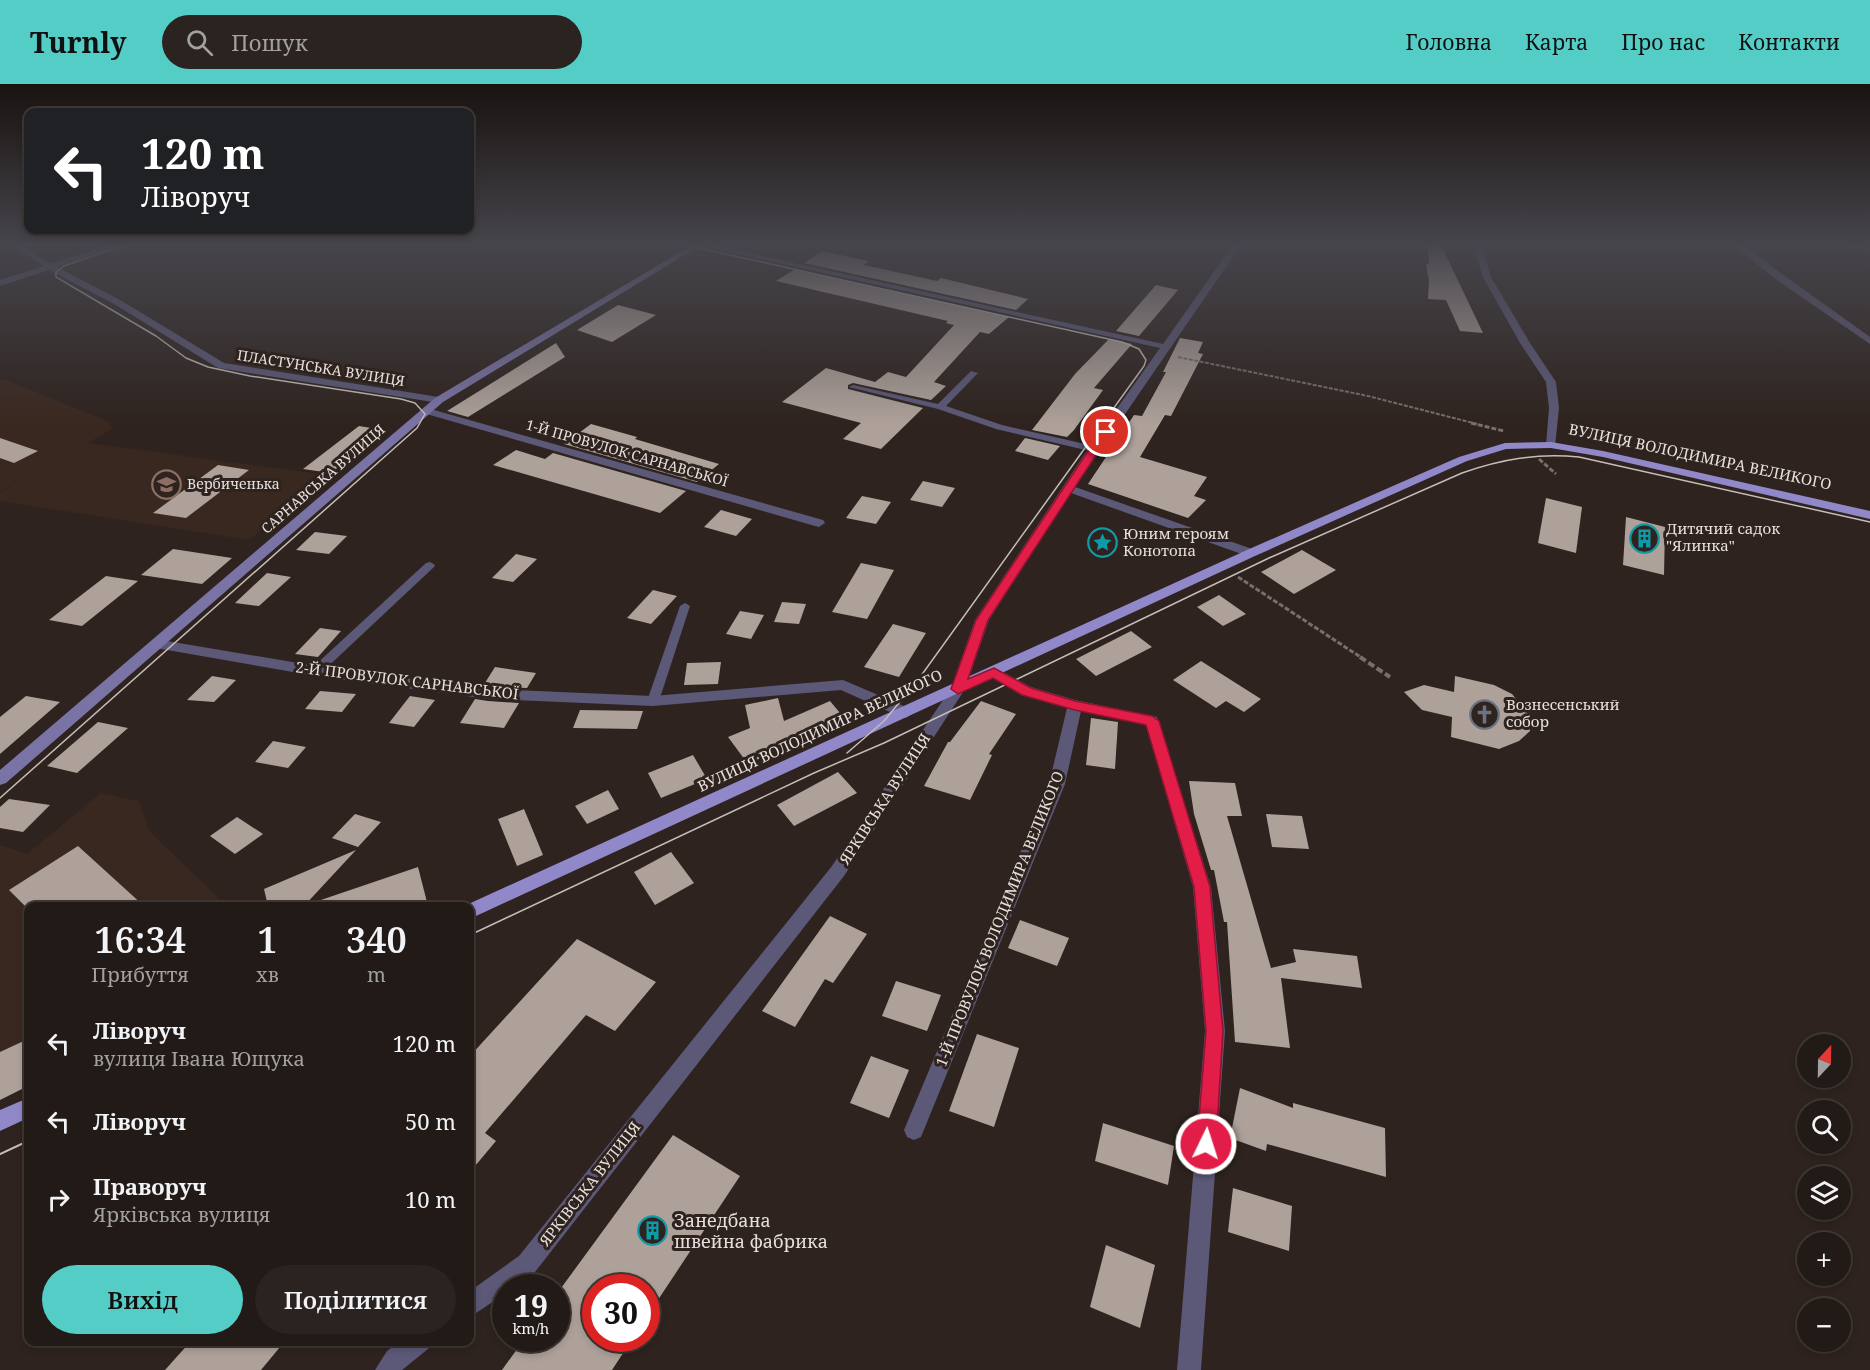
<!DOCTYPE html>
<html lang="uk">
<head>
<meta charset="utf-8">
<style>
	:root { --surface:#221a16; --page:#2a231f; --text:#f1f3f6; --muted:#a2a1a1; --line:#3f3835; --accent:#54cdc7 }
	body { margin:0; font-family:"Noto Serif",serif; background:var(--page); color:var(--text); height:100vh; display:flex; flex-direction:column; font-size:22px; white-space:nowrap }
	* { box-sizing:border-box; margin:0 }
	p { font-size:20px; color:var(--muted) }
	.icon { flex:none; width:33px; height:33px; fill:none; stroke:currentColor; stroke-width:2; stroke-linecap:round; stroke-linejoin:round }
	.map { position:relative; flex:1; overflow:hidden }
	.drawer { position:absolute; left:24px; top:818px; width:450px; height:444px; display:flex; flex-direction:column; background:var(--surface); border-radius:12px; box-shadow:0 3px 9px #0003,0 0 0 2px var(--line) }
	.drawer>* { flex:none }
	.hud { position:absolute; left:24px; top:24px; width:450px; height:126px; border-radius:12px; box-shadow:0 3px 9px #0003,0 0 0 2px var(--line); background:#202124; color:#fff; overflow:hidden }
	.needle { width:39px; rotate:22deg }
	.controls { position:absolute; left:1797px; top:950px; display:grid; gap:12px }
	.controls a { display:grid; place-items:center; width:54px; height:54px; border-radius:50%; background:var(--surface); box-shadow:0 3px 9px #0003,0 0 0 2px var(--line); font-size:30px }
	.speed { position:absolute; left:492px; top:1190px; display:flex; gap:12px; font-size:30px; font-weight:700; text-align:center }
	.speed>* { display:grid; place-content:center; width:78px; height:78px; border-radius:50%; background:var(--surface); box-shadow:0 3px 9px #0003,0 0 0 2px var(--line); line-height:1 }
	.speed small { font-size:15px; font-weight:400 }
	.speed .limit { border:9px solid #d22; background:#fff; color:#111 }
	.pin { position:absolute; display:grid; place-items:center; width:51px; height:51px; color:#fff; margin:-26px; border:3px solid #fff; border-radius:50%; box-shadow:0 2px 6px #0007 }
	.me { position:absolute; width:66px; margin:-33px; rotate:4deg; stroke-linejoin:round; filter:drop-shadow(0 0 4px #0008) }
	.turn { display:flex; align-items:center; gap:21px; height:126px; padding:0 18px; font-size:27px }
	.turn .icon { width:78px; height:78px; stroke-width:2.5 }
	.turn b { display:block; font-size:42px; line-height:51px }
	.eta { display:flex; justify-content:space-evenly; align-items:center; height:102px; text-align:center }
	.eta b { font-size:36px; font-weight:600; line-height:42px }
	.action { display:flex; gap:12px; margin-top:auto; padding:12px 18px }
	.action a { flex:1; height:69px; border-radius:36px; background:var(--accent); color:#111; font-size:24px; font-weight:600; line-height:69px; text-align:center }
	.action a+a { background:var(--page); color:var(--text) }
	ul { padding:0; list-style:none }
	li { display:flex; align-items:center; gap:18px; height:78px; padding:0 18px }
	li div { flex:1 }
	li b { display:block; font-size:22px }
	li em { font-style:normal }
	header { display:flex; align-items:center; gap:36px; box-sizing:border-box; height:84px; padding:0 30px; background:var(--accent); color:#111 }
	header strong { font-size:28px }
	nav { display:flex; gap:33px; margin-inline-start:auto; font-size:21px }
	.search { width:420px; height:54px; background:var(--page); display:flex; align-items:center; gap:15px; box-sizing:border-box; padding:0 21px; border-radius:33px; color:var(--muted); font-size:22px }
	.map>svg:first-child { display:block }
	.built { fill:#39281f }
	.building { fill:#aea199 }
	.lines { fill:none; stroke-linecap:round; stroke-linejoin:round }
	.path-far2 { stroke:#786e6a; stroke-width:2; stroke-dasharray:4 1.5; stroke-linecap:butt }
	.path-far1 { stroke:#786e6a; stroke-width:3; stroke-dasharray:5 2; stroke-linecap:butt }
	.path { stroke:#786e6a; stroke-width:4; stroke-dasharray:7 3; stroke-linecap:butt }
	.lane { fill:#5c5878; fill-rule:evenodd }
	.street { fill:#5c5878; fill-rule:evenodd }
	.secondary { fill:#7a73a6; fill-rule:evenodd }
	.primary { fill:#9188ca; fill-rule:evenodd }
	.tram-far1 { stroke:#c5bdb9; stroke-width:1.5 }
	.tram { stroke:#c5bdb9; stroke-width:2 }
	.route { fill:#e11d48; stroke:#92132f; stroke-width:1.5 }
	.labels { text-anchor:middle; stroke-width:6; stroke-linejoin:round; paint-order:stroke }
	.far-street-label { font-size:14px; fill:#e7dfdc; stroke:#2e231e }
	.far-poi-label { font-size:14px; fill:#e7dfdc; stroke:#2e231e; text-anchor:start }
	.street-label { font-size:15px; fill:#e7dfdc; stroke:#2e231e }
	.poi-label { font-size:15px; fill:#e7dfdc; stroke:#2e231e; text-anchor:start }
	.near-poi-label { font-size:18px; fill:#e7dfdc; stroke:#2e231e; text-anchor:start }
</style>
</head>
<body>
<header>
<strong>Turnly</strong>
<div class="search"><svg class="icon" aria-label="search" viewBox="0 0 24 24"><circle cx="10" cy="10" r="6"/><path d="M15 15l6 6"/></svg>Пошук</div>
<nav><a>Головна</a><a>Карта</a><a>Про нас</a><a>Контакти</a></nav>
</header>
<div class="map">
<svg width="1870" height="1286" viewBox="0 0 1870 1286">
	<rect width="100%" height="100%" fill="#2e231e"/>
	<g class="built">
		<polygon points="3,295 110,338 112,345 88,359 327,391 249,456 0,417 0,408 29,391 0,407 0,296"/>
		<polygon points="101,709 139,717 149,747 227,822 28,822 28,1002 0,1016 0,761 27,770"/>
	</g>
	<g class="building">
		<polygon points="1428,161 1441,161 1483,249 1460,247 1446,216 1428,215 1429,197 1426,180 1429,180"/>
		<polygon points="823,167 869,177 864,181 937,197 941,194 1028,215 1016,226 804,179"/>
		<polygon points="795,185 1009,233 989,250 980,248 934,298 946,302 931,316 853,299 848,301 848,305 923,324 881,365 843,355 861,339 782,318 826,284 875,298 888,288 906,293 954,241 946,239 948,237 776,197"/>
		<polygon points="1156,201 1178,206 1139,252 1116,247"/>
		<polygon points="618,221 656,231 612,258 577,246"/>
		<polygon points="1180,254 1203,258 1198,269 1203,270 1171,332 1165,331 1140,373 1207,393 1194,412 1206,416 1188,434 1088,400 1134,331 1142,332 1166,288 1163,288"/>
		<polygon points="1109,255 1132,260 1094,304 1103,306 1074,346 1067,353 1032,346 1075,290"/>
		<polygon points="556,259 565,273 468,333 447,327"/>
		<polygon points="591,340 637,353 635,355 719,380 697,398 564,360"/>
		<polygon points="359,342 384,346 331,389 303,385"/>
		<polygon points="0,354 38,367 14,379 0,374"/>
		<polygon points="1025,354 1060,362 1048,376 1015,367"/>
		<polygon points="516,366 545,375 553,369 686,407 660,429 493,381"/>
		<polygon points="218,381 249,386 186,434 153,429"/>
		<polygon points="923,397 955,404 942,423 910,416"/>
		<polygon points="862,412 891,418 876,440 846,434"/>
		<polygon points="1546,414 1582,423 1576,469 1538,459"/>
		<polygon points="721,426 752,435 736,452 704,443"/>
		<polygon points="1626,433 1665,443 1664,491 1623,481"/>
		<polygon points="315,448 347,452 329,470 296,466"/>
		<polygon points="173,465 232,474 202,500 141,491"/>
		<polygon points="1302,466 1336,486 1294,510 1261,488"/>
		<polygon points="516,470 537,475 513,498 492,494"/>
		<polygon points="861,479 894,486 867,535 832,528"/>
		<polygon points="267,489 291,493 259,522 235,519"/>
		<polygon points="106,492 138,497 82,542 49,536"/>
		<polygon points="653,506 677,512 651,540 627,534"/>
		<polygon points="1219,511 1246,530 1223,542 1197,523"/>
		<polygon points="782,518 806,520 799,540 774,538"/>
		<polygon points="740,527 764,531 751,555 726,550"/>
		<polygon points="893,540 926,549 899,593 864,583"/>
		<polygon points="320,544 341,547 318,573 295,570"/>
		<polygon points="1131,547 1152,563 1096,592 1076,575"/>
		<polygon points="1201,577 1261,615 1244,628 1226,617 1216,624 1173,596"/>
		<polygon points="721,578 718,600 684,601 687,579"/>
		<polygon points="495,583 536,589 527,604 483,602"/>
		<polygon points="212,592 236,596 214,618 187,616"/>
		<polygon points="1455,592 1494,601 1512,610 1525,626 1530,627 1530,647 1519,657 1499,665 1451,653 1452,633 1422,626 1404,608 1424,601 1454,608"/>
		<polygon points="320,607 356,610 342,628 305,625"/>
		<polygon points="26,612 60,618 0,670 0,633"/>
		<polygon points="410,612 435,616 414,643 389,639"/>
		<polygon points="778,614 784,637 830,617 845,635 748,680 728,653 750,644 745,621"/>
		<polygon points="475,615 488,617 519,619 504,644 460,639"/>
		<polygon points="981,617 1016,630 989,670 992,671 970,716 924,702 948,658 950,658"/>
		<polygon points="580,626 643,627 637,645 573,644"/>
		<polygon points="1091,634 1118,638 1115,685 1086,681"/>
		<polygon points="98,638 128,644 77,689 47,682"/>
		<polygon points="273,657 306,663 288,684 255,678"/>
		<polygon points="693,671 707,695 661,714 648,689"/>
		<polygon points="838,688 857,709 794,742 777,721"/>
		<polygon points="1189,697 1235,699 1242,732 1227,732 1271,884 1296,878 1293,865 1357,872 1362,904 1281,894 1290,964 1235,958 1227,838 1224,838 1214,786 1211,786 1194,730"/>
		<polygon points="608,706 619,725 587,740 575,722"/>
		<polygon points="9,715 50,721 23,748 0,744 0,723"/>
		<polygon points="524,725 543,771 517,782 498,735"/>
		<polygon points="355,730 381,738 358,763 332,754"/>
		<polygon points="1266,730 1302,732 1309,765 1272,763"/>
		<polygon points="237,733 263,750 235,770 210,752"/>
		<polygon points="78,762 144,822 25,822 9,806"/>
		<polygon points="356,766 304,822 268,822 264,805"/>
		<polygon points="671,768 694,799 655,821 634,788"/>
		<polygon points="418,783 428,822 312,822 312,819"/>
		<polygon points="830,832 867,850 833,899 825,895 795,943 762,927"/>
		<polygon points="1020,836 1069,854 1057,882 1008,864"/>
		<polygon points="577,855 656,898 615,947 586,931 485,1049 496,1057 470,1088 470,972"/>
		<polygon points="896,897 941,911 927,947 882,932"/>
		<polygon points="977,950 1019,964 994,1043 949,1027"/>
		<polygon points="28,955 28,1002 0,1016 0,968"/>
		<polygon points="871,972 909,986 889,1034 850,1019"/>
		<polygon points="1240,1004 1293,1024 1293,1019 1385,1044 1386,1093 1267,1060 1266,1067 1230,1054"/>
		<polygon points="1103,1039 1174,1062 1168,1101 1095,1077"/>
		<polygon points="673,1051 740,1092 646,1234 646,1203 596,1203 596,1254 633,1254 612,1286 502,1286 525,1254 556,1254 556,1211"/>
		<polygon points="1233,1104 1292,1122 1289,1167 1228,1148"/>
		<polygon points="1106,1161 1155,1181 1140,1244 1090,1223"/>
		<polygon points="191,1257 285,1257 261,1286 165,1286"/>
	</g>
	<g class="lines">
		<polyline class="path-far2" points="1178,273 1368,312 1477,340"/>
		<g class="path-far1">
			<polyline points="1471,339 1504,347"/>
			<polyline points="1539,375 1556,390"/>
			<polyline points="1238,493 1362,574"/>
		</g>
		<polyline class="path" points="1360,573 1390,593"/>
		<g class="lane">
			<polygon points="971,287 978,289 946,322 1002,341 1094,362 1098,365 1094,368 996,345 938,325 849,303 853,301 938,320"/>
			<polygon points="430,478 435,481 434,483 320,590 312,590 310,587 312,584 426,479"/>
			<polygon points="685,519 690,522 659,617 653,621 649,620 647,617 680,522"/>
		</g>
		<g class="street">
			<polygon points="12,161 21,161 51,180 110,161 121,161 57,183 122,217 224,279 439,313 444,316 439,319 218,284 116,221 49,186 0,202 0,196 44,182"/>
			<polygon points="698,161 712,161 1163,260 1233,161 1241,161 1075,403 1255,466 1257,469 1251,473 1247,472 1071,409 989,536 965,605 844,792 535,1188 514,1203 506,1203 506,1209 470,1233 470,1207 519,1172 832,782 951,604 975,536 1088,365 1160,264"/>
			<polygon points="1474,161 1482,161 1491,193 1530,259 1556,298 1559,324 1555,363 1551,364 1546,361 1549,324 1546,298 1520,259 1483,193"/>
			<polygon points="1733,161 1742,161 1870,253 1870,260 1777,196"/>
			<polygon points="1846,161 1870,163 1870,167 1847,163"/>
			<polygon points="427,324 823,436 825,439 819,443 815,442 423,329 423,325"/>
			<polygon points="155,555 316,582 488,605 653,612 843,596 911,625 913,629 906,634 901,633 841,606 653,622 488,615 316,592 150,563 148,560"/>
			<polygon points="994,583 1031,603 1075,616 1157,633 1211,803 1225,947 1201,1286 1177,1286 1205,947 1193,803 1146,641 1081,627 1065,700 921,1053 914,1056 907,1053 904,1046 1049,700 1067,624 1021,611 989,591 987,588"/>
			<polygon points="400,1257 432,1257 428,1265 402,1286 375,1286 387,1267"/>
		</g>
		<polygon class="secondary" points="692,161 701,161 443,318 6,699 0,701 0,686 435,314"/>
		<g class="primary">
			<polygon points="1551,358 1603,367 1870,427 1870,435 1603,373 1551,364 1506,365 1467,377 1255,472 476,832 470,834 470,822 464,822 1247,466 1459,373 1505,359"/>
			<polygon points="28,1014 28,1034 0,1047 0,1026"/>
		</g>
		<g class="tram-far1">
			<polyline points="685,161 1122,258 1139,265 1146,276 1144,282 918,596 884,637 847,669"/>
			<polyline points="0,714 417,344 425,330 415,319 401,315 250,292 208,283 186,274 156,252 56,193 56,188 64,182 125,161"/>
			<path d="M470,851L814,689L884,659L1269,474L1462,389C1502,375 1537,369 1579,373L1870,438"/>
		</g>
		<polyline class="tram" points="0,1070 28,1057"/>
	</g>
	<linearGradient id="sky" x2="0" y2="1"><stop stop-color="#191310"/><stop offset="0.47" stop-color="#46454c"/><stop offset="1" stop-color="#46454c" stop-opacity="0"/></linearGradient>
	<rect width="1870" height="341" fill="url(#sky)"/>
	<polygon class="route" points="1102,346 1111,348 988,536 968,595 994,584 1031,604 1075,617 1152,632 1159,637 1210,803 1223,947 1216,1060 1213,1067 1206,1070 1200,1067 1197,1060 1206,947 1194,803 1146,641 1075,626 1022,611 993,594 958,610 951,605 976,536"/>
	<defs>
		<symbol id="school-ring" viewBox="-11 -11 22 22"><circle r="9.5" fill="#2e231e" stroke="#8d6e63" stroke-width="1.5"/><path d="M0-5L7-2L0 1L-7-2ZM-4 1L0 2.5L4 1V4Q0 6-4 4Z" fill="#8d6e63"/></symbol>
		<symbol id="building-ring" viewBox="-11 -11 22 22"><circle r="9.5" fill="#2e231e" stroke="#0f9aa8" stroke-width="1.5"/><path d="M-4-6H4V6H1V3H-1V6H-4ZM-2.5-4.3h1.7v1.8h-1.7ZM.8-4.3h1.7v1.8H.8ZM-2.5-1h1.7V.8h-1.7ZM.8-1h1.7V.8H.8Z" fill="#0f9aa8"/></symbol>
		<symbol id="sight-ring" viewBox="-11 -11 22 22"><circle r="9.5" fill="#2e231e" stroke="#0f9aa8" stroke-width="1.5"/><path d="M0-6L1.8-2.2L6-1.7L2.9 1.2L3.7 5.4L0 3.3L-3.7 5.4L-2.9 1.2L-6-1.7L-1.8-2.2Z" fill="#0f9aa8"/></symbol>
		<symbol id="church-ring" viewBox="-11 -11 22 22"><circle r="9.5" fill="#2e231e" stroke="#6b7280" stroke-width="1.5"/><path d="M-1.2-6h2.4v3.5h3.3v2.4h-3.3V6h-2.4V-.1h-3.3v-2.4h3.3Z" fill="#6b7280"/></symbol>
	</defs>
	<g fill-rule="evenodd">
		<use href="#school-ring" x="150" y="384" width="33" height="33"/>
		<use href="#building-ring" x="1628" y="438" width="33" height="33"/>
		<use href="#sight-ring" x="1086" y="442" width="33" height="33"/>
		<use href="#church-ring" x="1468" y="614" width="33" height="33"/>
		<use href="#building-ring" x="636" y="1130" width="33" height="33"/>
	</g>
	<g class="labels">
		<g class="far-street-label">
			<text transform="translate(321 284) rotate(9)" y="5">ПЛАСТУНСЬКА ВУЛИЦЯ</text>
			<text transform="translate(627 369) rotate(16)" y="5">1-Й ПРОВУЛОК САРНАВСЬКОЇ</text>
			<text transform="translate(323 395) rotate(-41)" y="5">САРНАВСЬКА ВУЛИЦЯ</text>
		</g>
		<g class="far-poi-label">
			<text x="187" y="405">Вербиченька</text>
		</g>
		<g class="street-label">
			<text transform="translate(1700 373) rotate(12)" y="5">ВУЛИЦЯ ВОЛОДИМИРА ВЕЛИКОГО</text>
			<text transform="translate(407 597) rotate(7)" y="5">2-Й ПРОВУЛОК САРНАВСЬКОЇ</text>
			<text transform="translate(820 647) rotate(-25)" y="5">ВУЛИЦЯ ВОЛОДИМИРА ВЕЛИКОГО</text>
			<text transform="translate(885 715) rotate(-57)" y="5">ЯРКІВСЬКА ВУЛИЦЯ</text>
			<text transform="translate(1000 835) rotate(-68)" y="5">1-Й ПРОВУЛОК ВОЛОДИМИРА ВЕЛИКОГО</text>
			<text transform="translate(590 1100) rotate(-52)" y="5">ЯРКІВСЬКА ВУЛИЦЯ</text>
		</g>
		<g class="poi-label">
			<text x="1666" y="450">Дитячий садок<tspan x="1666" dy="17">"Ялинка"</tspan></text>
			<text x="1123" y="455">Юним героям<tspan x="1123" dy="17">Конотопа</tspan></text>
			<text x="1506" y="626">Вознесенський<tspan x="1506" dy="17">собор</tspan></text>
		</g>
		<g class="near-poi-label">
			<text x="674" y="1143">Занедбана<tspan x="674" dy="21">швейна фабрика</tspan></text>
		</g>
	</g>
</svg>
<div class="controls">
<a><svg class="needle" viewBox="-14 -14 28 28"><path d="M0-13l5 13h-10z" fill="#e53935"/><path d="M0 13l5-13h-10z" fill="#a2a1a1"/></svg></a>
<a><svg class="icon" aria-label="search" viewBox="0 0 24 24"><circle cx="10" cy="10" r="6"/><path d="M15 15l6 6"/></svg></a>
<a><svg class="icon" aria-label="layers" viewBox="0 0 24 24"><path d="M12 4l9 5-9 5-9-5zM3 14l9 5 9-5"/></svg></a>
<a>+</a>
<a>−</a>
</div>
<div class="speed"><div>19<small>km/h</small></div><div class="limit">30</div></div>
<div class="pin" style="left:1106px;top:348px;background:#d93025"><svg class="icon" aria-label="arrive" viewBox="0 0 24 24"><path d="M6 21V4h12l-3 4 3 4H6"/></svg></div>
<svg class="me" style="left:1206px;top:1060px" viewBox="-20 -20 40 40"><circle r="17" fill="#e11d48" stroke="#fff" stroke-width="3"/><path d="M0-11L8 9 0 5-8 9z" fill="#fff"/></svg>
<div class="hud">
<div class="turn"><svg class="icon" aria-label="left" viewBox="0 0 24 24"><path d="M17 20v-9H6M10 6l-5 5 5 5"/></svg><div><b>120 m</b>Ліворуч</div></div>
</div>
<section class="drawer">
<div class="eta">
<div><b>16:34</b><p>Прибуття</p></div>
<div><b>1</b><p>хв</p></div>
<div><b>340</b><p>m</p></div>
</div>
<ul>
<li><svg class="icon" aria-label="left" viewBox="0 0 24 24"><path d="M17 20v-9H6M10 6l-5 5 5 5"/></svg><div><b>Ліворуч</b><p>вулиця Івана Ющука</p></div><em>120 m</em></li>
<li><svg class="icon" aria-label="left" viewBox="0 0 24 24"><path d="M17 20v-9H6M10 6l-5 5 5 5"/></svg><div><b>Ліворуч</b></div><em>50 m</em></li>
<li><svg class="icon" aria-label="right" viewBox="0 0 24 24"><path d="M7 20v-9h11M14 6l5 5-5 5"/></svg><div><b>Праворуч</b><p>Ярківська вулиця</p></div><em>10 m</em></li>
</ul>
<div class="action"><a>Вихід</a><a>Поділитися</a></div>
</section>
</div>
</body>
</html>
